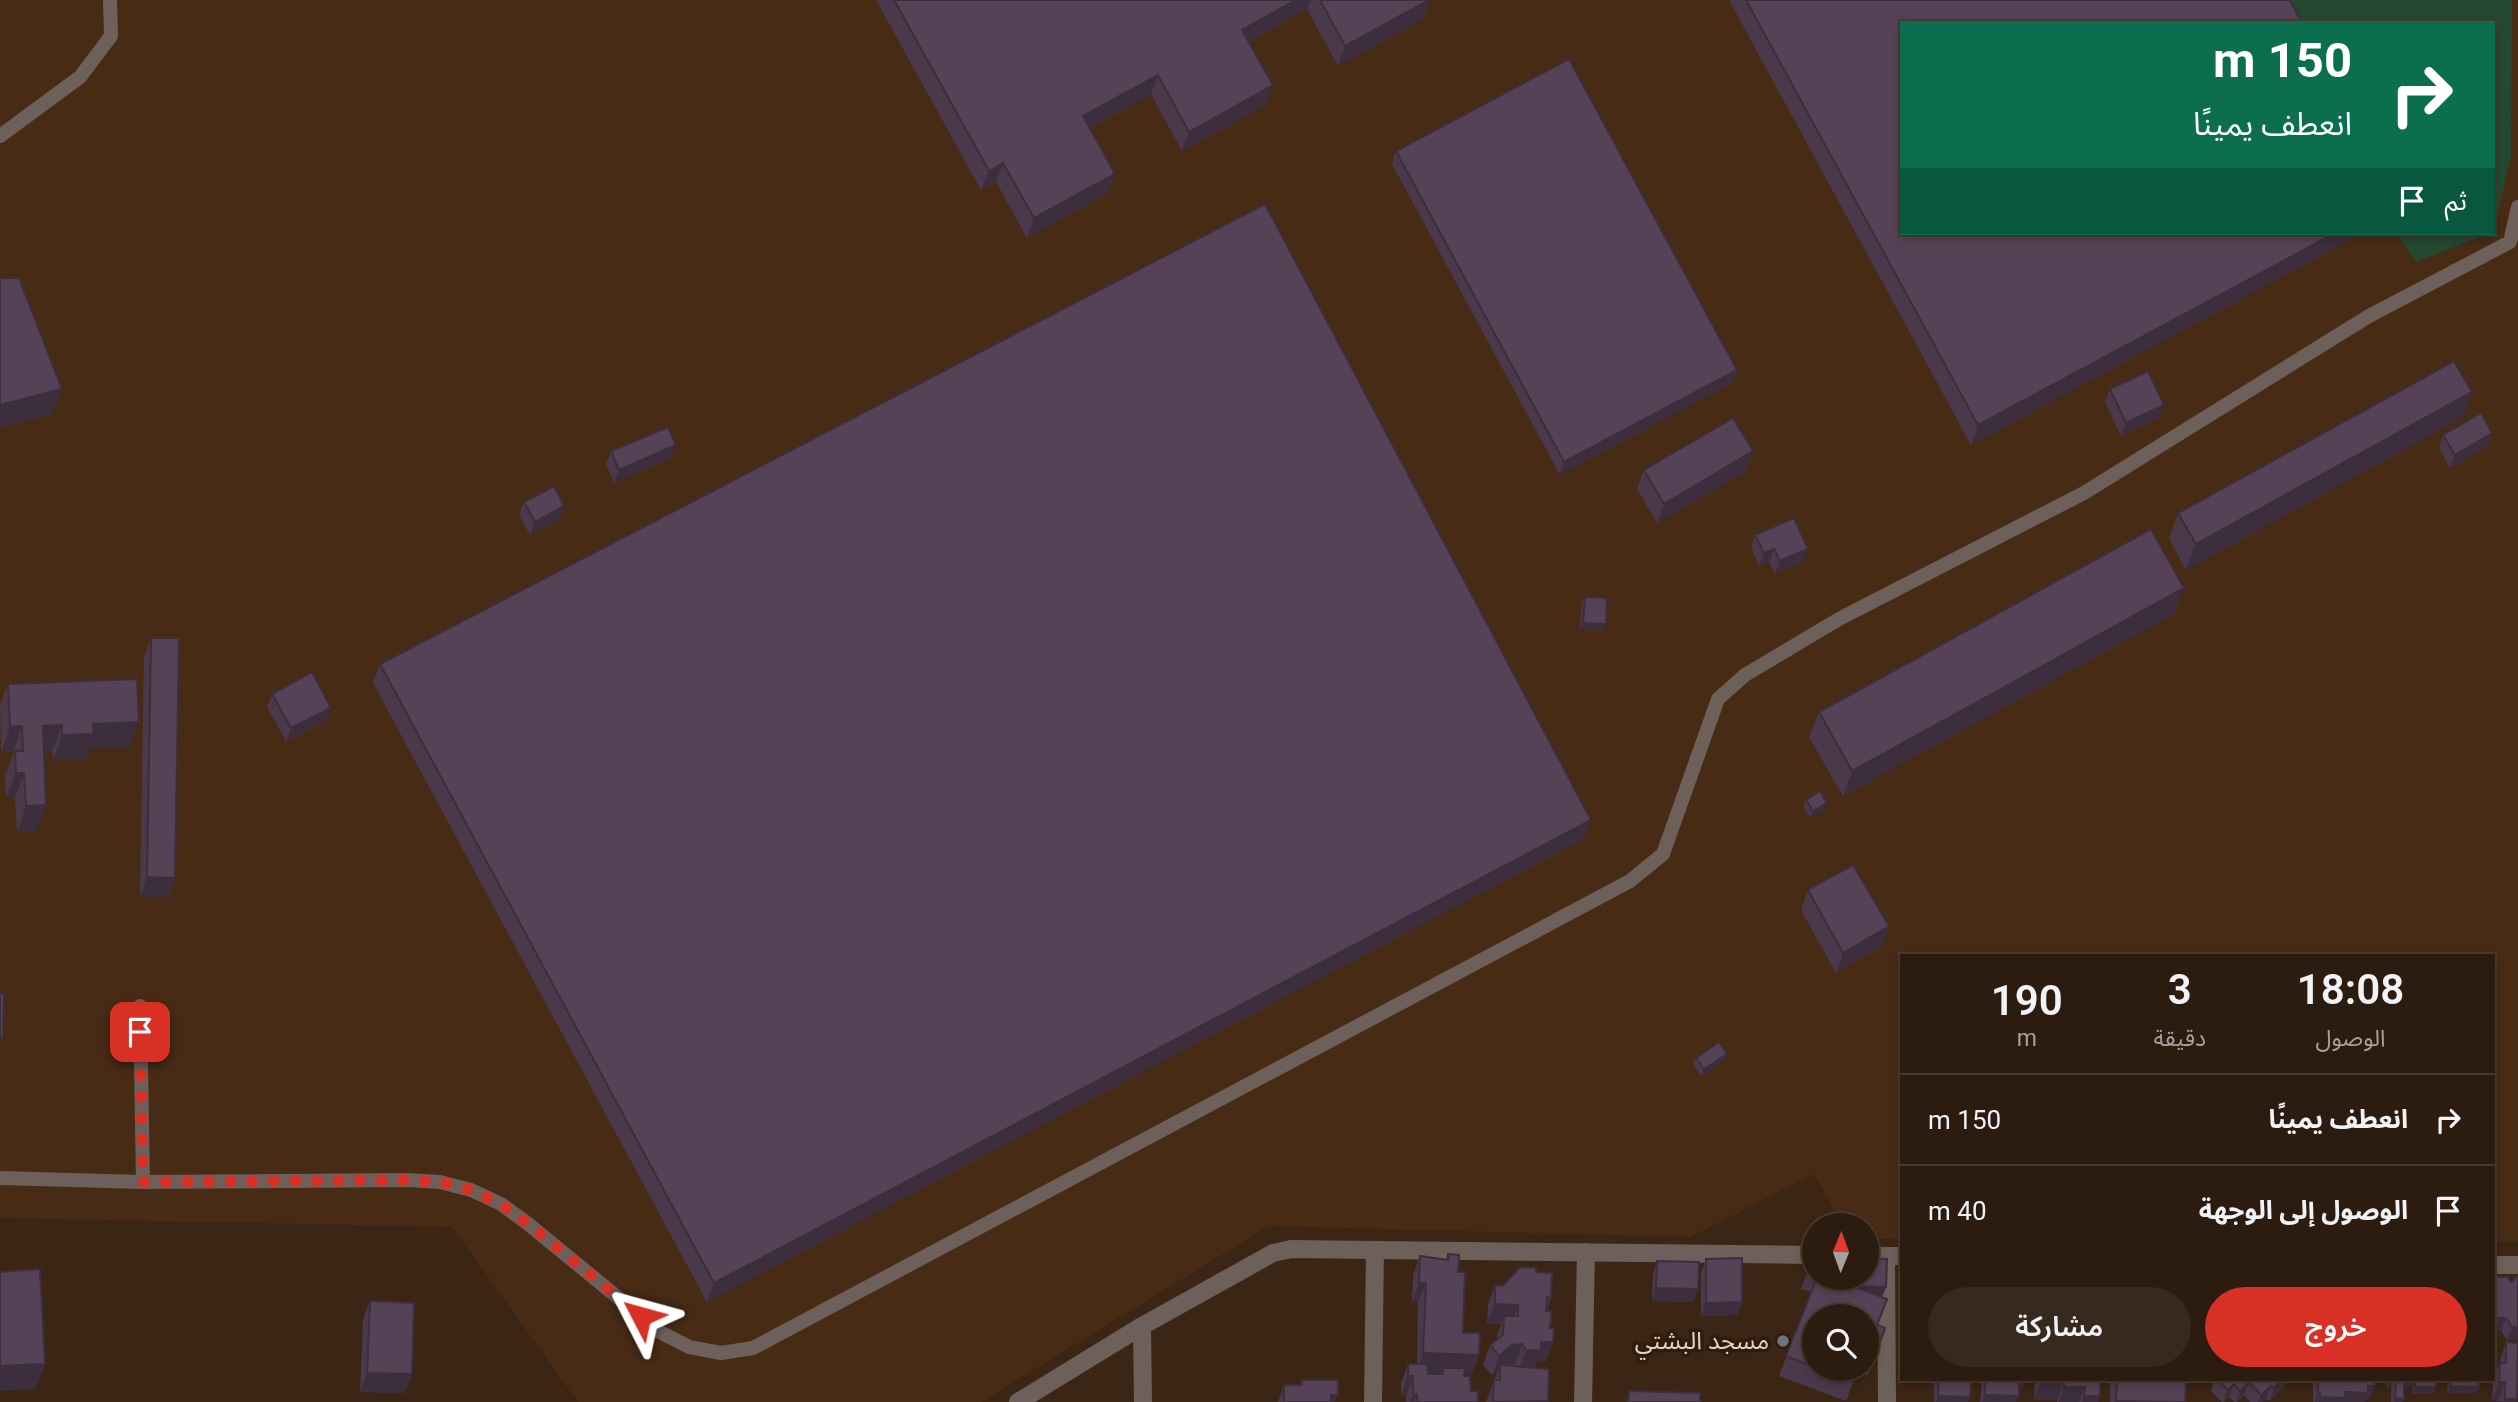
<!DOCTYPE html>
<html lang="ar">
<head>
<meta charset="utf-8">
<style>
	:root { --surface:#2c1c10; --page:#38291e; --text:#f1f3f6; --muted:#a6a19f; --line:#483a30; --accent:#d93025 }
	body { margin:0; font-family:Roboto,"Noto Sans Arabic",sans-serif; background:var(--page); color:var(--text); direction:rtl; height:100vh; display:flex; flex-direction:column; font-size:26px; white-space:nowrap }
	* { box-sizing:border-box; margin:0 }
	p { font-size:23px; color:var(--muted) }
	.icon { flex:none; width:38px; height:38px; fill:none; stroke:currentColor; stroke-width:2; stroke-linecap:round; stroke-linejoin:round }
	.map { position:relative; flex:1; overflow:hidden; direction:ltr }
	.side { position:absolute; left:1900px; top:954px; width:595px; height:427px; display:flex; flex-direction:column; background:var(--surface); border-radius:0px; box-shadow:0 4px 10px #0003,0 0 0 2px var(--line); direction:rtl }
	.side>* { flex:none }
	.hud { position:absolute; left:1900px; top:21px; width:595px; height:214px; border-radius:0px; box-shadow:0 4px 10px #0003,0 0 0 2px var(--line); direction:rtl; background:#0b6e4f; color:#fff; overflow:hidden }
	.needle { width:46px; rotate:1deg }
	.controls { position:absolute; left:1802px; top:1213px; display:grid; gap:14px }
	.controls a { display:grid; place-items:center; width:77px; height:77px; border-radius:50%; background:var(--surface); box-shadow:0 4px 10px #0003,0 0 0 2px var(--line); font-size:35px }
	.pin { position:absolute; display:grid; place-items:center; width:60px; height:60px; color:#fff; margin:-30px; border-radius:14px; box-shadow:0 4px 10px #0006 }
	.me { position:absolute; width:77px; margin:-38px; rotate:309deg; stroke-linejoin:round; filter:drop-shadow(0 0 5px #0008) }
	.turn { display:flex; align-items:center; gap:24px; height:147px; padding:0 28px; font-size:32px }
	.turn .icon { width:91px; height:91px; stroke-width:2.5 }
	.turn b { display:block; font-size:49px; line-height:60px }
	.then { display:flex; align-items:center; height:66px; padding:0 28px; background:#0003; gap:14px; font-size:26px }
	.eta { display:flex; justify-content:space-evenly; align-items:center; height:119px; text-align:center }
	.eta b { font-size:42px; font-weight:600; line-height:49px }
	.action { display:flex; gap:14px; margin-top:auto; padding:14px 28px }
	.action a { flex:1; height:80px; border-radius:42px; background:var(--accent); color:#fff; font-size:28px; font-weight:600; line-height:80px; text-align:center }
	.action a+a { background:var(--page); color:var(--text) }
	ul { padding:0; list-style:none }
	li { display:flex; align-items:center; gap:21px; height:91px; padding:0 28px; border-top:2px solid var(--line) }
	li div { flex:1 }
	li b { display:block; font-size:26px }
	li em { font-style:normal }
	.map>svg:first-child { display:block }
	.built { fill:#472b15; fill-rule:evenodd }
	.green { fill:#244832 }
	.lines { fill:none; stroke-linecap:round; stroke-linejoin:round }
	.service { stroke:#6d605a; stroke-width:14 }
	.minor { stroke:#6d605a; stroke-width:18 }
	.wall { fill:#4a394a; fill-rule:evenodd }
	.shaded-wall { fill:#3c2e3c }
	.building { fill:#564256; stroke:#3c2e3c; stroke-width:2 }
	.route { stroke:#d93025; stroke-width:12; stroke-dasharray:0 21.6 }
	.worship-dot { fill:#6b7280; stroke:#311c0b; stroke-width:2.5 }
	.labels { text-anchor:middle; stroke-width:7; stroke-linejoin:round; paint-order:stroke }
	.poi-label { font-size:24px; fill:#e2d3c9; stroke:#311c0b; text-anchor:end }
</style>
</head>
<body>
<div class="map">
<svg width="2518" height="1402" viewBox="0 0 2518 1402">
	<rect width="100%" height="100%" fill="#3b2515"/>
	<path class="built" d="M0,0H2518V1242H2494V956H1902V1239H1867V1225H1843L1814,1174L1690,1237L1269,1226L981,1402H578L452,1227L0,1218ZM1902,23H2494V233H1902Z"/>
	<g class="green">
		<polygon points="2273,0 2512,0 2511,156 2494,231 2494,23 2285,23"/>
		<polygon points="2397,233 2490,233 2416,262"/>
	</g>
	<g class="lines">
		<g class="service">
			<polyline points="0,136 80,77 111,36 110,0"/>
			<polyline points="140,1006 143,1182"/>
			<polyline points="0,1178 143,1182 407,1180 440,1182 471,1190 501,1204 527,1223 660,1332 689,1347 721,1353 753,1348 1630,881 1663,854 1718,699 1745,675 1839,619 2084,493 2369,316 2510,242 2518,207"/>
		</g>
		<g class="minor">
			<polyline points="1867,1256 1902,1256"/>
			<polyline points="1886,1256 1887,1402"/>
			<polyline points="2494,1265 2518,1265"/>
			<polyline points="1142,1326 1143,1402"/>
			<polyline points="1018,1402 1142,1326 1273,1253 1291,1249 1815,1255"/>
			<polyline points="1373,1402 1375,1250"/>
			<polyline points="1583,1402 1586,1252"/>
		</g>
	</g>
	<g class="wall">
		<polygon points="876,0 1430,0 1423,19 1338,66 1307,9 1249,42 1266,105 1182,151 1151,94 1090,128 1115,174 1108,193 1027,238 996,182 981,190"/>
		<polygon points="1729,0 2290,0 2363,233 1971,445"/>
		<polygon points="1396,151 1737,370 1732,383 1560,475 1392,164"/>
		<polygon points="2110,389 2164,405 2159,418 2121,436 2105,402"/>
		<polygon points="2472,392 2463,417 2186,570 2169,539 2178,513"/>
		<polygon points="2492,433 2488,446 2450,468 2439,448 2443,435"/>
		<polygon points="611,451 671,458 614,483 606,464"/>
		<polygon points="1753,451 1746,471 1657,523 1637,489 1644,470"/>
		<polygon points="524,502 564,506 560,519 530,535 519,515"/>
		<polygon points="1755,535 1803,562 1775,574 1769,562 1759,566 1751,548"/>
		<polygon points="2184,588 2174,614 1843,796 1809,737 1819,712"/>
		<polygon points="1585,597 1603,631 1580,629 1582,603"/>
		<polygon points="151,638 175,878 168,897 140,897 144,657"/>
		<polygon points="380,664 1584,839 707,1302 373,683"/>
		<polygon points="8,684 130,747 88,749 85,759 53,760 52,751 44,751 37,831 17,832 15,798 6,798 5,776 13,755 13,752 1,752 0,695 0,705"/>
		<polygon points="272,694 326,721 286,741 267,707"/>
		<polygon points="1806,800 1825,809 1810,818 1803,806"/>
		<polygon points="1808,890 1889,926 1882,946 1836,973 1801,910"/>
		<polygon points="1696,1058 1724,1061 1701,1076 1693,1064"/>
		<path d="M1815,1252V1278H1832L1836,1279V1278H1867L1886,1287L1882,1297L1877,1325L1885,1328L1868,1375L1857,1372L1846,1401L1779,1376L1811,1292L1801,1289ZM1815,1316H1867V1368H1815Z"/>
		<polygon points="1448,1254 1458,1272 1463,1333 1472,1374 1464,1374 1464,1376 1471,1391 1478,1402 1406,1402 1406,1396 1401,1396 1401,1383 1408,1364 1417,1364 1418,1302 1412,1302 1413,1275 1420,1256 1446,1259"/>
		<polygon points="1706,1259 1742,1302 1737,1315 1701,1316 1701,1272"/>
		<polygon points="1657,1261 1693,1302 1652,1301 1653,1274"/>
		<polygon points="1536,1272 1551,1298 1546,1311 1546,1362 1537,1361 1535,1368 1548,1402 1486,1402 1498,1370 1492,1375 1483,1365 1490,1345 1497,1340 1497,1335 1501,1324 1487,1324 1488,1305 1495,1285 1503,1286"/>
		<polygon points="2518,1275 2518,1340 2507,1340 2501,1331 2494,1331 2494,1281 2495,1277 2512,1282"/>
		<polygon points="370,1301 405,1393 360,1392 363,1320"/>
		<polygon points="2506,1342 2517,1399 2516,1402 2492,1401 2493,1382"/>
		<polygon points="1934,1379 1972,1379 1968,1402 1934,1402"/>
		<polygon points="1982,1379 2025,1379 2023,1387 2019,1387 2016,1402 1980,1402"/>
		<polygon points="2030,1379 2100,1379 2098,1402 2057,1402 2057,1400 2034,1400 2035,1380"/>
		<polygon points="2110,1379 2187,1379 2186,1382 2185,1402 2110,1402"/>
		<polygon points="2213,1379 2286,1379 2283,1388 2269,1401 2266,1399 2262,1402 2250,1402 2244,1395 2237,1402 2234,1402 2229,1397 2224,1402 2222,1402 2211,1391 2214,1383 2213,1381"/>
		<polygon points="2314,1379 2375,1379 2370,1399 2365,1399 2364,1402 2313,1402 2313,1382"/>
		<polygon points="2387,1379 2419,1379 2418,1382 2422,1382 2422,1379 2436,1379 2436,1387 2433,1394 2412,1394 2413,1386 2404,1387 2403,1402 2391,1402 2391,1388 2387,1388"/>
		<polygon points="2448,1379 2479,1379 2479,1387 2476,1393 2447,1393"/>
		<polygon points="1302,1380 1335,1402 1278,1402 1284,1385 1300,1385"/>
	</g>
	<g class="shaded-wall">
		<polygon points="1296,0 1311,0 1307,9 1235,49 1242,30"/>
		<polygon points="1430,0 1423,19 1338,66 1345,46"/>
		<polygon points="1158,75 1151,94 1076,135 1083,116"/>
		<polygon points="1273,85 1266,105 1182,151 1189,132"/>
		<polygon points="1003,163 996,182 981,190 989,171"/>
		<polygon points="1115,174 1108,193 1027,238 1034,218"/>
		<polygon points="2335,233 2363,233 1971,445 1978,425"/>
		<polygon points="1737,370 1732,383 1560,475 1564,462"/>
		<polygon points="62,389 52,414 0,428 0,405"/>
		<polygon points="2472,392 2463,417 2186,570 2196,544"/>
		<polygon points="2164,405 2159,418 2121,436 2126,423"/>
		<polygon points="2492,433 2488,446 2450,468 2455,455"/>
		<polygon points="676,445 671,458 614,483 619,470"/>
		<polygon points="1753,451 1746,471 1657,523 1664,504"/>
		<polygon points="564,506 560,519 530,535 535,522"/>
		<polygon points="1774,549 1769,562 1759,566 1764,553"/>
		<polygon points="1808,549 1803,562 1775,574 1780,561"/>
		<polygon points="2184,588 2174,614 1843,796 1852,771"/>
		<polygon points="1583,623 1606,624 1603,631 1580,629"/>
		<polygon points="331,708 326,721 286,741 291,728"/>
		<polygon points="139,722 130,747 88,749 85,759 53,760 62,735 93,724"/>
		<polygon points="62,725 52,751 34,751 43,726"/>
		<polygon points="22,726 13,752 1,752 10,727"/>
		<polygon points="16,773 24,773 15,798 6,798"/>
		<polygon points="1827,803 1825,809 1810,818 1813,811"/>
		<polygon points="46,805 37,831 17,832 26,806"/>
		<polygon points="1591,820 1584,839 707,1302 714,1283"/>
		<polygon points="147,877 175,878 168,897 140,897"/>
		<polygon points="1889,926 1882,946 1836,973 1843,953"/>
		<polygon points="1727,1054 1724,1061 1701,1076 1704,1069"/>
		<polygon points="1419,1283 1426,1283 1418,1302 1412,1302"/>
		<polygon points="1840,1285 1886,1287 1881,1300"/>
		<polygon points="1656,1288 1698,1289 1693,1302 1652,1301"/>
		<polygon points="1742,1302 1737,1315 1701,1316 1706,1303"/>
		<polygon points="1495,1304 1518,1305 1511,1324 1504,1316 1501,1324 1487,1324"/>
		<polygon points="2494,1318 2506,1318 2501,1331 2494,1331"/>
		<polygon points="2512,1327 2518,1327 2518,1340 2507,1340"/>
		<polygon points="1541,1342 1553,1342 1546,1362 1537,1361 1534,1371 1519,1370 1526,1350"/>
		<polygon points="1522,1344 1515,1364 1500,1365 1498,1370 1492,1375 1499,1356 1512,1345"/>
		<polygon points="1423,1353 1479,1355 1472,1374 1443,1373 1443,1368 1441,1373 1416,1373"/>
		<polygon points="45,1364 36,1389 0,1391 0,1366"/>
		<polygon points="367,1373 412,1374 405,1393 360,1392"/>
		<polygon points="1408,1376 1413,1376 1406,1396 1401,1396"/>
		<polygon points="1987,1379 2025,1379 2023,1387 1985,1386"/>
		<polygon points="2283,1379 2286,1379 2283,1388 2269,1401 2274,1388"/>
		<polygon points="2391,1379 2394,1379 2391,1388 2387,1388"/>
		<polygon points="2402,1379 2419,1379 2416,1386 2415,1382 2413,1386 2400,1387"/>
		<polygon points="2041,1381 2064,1381 2057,1400 2034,1400"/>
		<polygon points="2249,1382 2244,1395 2236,1402 2240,1391"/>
		<polygon points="2499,1382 2505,1382 2498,1401 2492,1401"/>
		<polygon points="2234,1384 2229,1397 2223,1402 2228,1390"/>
		<polygon points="2271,1386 2266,1399 2262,1402 2258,1402 2261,1395"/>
		<polygon points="2368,1386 2375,1386 2370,1399 2365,1399 2364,1402 2318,1402 2320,1397"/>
		<polygon points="2450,1386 2479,1387 2476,1393 2447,1393"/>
		<polygon points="2064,1387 2085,1387 2079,1402 2058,1402"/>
		<polygon points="2415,1387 2436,1387 2433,1394 2412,1394"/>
		<polygon points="2318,1393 2320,1393 2317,1402 2315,1402"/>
		<polygon points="1413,1394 1417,1394 1414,1402 1410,1402"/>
		<polygon points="1331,1395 1338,1395 1335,1402 1329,1402"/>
		<polygon points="1985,1395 2019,1396 2016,1402 1982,1402"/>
		<polygon points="1938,1396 1970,1397 1968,1402 1936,1402"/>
		<polygon points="2084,1396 2100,1396 2098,1402 2082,1402"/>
		<polygon points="2395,1398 2404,1399 2403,1402 2394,1402"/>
		<polygon points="2505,1399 2517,1399 2516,1402 2504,1402"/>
		<polygon points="2116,1401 2185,1402 2116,1402"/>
	</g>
	<g class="building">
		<polygon points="894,0 1296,0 1242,30 1273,85 1189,132 1158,75 1083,116 1115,174 1034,218 1003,163 989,171"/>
		<polygon points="1320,0 1429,0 1345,46"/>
		<polygon points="1746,0 2290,0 2302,23 1902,23 1902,233 2335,233 1978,425"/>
		<polygon points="1569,59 1737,370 1564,462 1396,151"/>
		<polygon points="1265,204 1591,820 714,1283 380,664"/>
		<polygon points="0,278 19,278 62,389 0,405"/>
		<polygon points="2454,361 2472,392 2196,544 2178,513"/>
		<polygon points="2148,371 2164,405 2126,423 2110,389"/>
		<polygon points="2481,413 2492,433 2455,455 2443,435"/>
		<polygon points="1733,418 1753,451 1664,504 1644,470"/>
		<polygon points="668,427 676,445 619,470 611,451"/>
		<polygon points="554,486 564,506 535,522 524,502"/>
		<polygon points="1794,518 1808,549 1780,561 1774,549 1764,553 1755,535"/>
		<polygon points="2151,529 2184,588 1852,771 1819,712"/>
		<polygon points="1585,597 1607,598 1606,624 1583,623"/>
		<polygon points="151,638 179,638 175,878 147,877"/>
		<polygon points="312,672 331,708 291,728 272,694"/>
		<polygon points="137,679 139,722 93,724 94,734 62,735 62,725 43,726 46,805 26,806 24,773 16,773 15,751 23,751 22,726 10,727 8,684"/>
		<polygon points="1820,791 1827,803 1813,811 1806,800"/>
		<polygon points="1853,865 1889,926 1843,953 1808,890"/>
		<polygon points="0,994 4,994 3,1039 0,1039"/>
		<polygon points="1719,1042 1727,1054 1704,1069 1696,1058"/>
		<polygon points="1815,1252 1815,1272 1808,1269"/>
		<polygon points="1448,1254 1459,1255 1458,1272 1465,1272 1463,1333 1480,1333 1479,1355 1423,1353 1426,1283 1419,1283 1420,1256 1448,1260"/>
		<polygon points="1742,1258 1742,1302 1706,1303 1706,1259"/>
		<polygon points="1867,1258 1887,1259 1886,1287 1854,1286 1840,1281 1840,1278 1867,1278"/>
		<polygon points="1657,1261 1699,1262 1698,1289 1656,1288"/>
		<polygon points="1520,1267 1536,1268 1536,1272 1552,1273 1551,1298 1547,1297 1546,1311 1552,1311 1550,1328 1554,1329 1553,1342 1541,1342 1541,1351 1526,1350 1522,1344 1512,1345 1499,1356 1490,1345 1503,1335 1504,1316 1518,1316 1518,1305 1495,1304 1495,1285 1503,1286"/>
		<polygon points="40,1269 45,1364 0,1366 0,1272"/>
		<polygon points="2518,1275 2518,1327 2512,1327 2506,1318 2494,1318 2494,1287 2495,1287 2495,1277 2508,1277 2510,1282 2512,1282"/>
		<polygon points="1817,1278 1832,1278 1887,1299 1877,1325 1885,1328 1875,1356 1867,1353 1867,1316 1815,1316 1815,1367 1786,1356"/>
		<polygon points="370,1301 414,1303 412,1374 367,1373"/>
		<polygon points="2506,1342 2518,1343 2517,1399 2505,1399 2505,1382 2499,1382 2500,1363 2506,1363"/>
		<polygon points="1408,1364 1427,1364 1428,1374 1443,1374 1443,1368 1465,1368 1464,1376 1470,1376 1471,1391 1478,1391 1478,1402 1417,1402 1417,1394 1413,1394 1413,1376 1408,1376"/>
		<polygon points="1500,1365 1549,1369 1548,1401 1493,1402 1494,1380 1500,1380"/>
		<polygon points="1818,1368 1858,1368 1853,1382"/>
		<polygon points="1939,1379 1971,1379 1970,1397 1938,1396"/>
		<polygon points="1985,1379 2019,1379 2019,1396 1985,1395"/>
		<polygon points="2041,1379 2100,1379 2100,1396 2084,1396 2085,1387 2064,1387 2064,1381 2041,1381"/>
		<polygon points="2117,1379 2186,1379 2185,1402 2116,1401"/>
		<polygon points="2217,1379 2283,1379 2274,1388 2271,1386 2261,1395 2249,1382 2240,1391 2234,1384 2228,1390"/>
		<polygon points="2318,1379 2375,1379 2375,1386 2368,1386 2368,1393 2345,1392 2346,1398 2320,1397 2320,1393 2318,1393"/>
		<polygon points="2396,1379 2404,1379 2404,1399 2395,1398"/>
		<polygon points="2424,1379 2436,1379 2436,1387 2415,1387 2415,1382 2424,1382"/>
		<polygon points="2450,1379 2479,1379 2479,1387 2450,1386"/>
		<polygon points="1302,1380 1338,1380 1338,1395 1331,1395 1331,1402 1284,1402 1284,1385 1302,1385"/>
		<polygon points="1629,1391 1700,1393 1700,1402 1628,1402"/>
	</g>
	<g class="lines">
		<polyline class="route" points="140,1032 143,1182 407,1180 440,1182 471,1190 501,1204 527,1223 641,1316"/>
	</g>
	<circle class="worship-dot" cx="1783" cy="1341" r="7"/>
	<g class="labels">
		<g class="poi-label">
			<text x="1769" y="1349">مسجد البشتي</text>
		</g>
	</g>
</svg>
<div class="controls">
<a><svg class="needle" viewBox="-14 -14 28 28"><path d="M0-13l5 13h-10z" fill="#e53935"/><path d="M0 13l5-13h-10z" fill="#a6a19f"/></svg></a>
<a><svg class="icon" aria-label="search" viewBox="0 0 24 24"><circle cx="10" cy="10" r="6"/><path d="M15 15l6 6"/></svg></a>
</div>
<div class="pin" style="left:140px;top:1032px;background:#d93025"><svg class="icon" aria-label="arrive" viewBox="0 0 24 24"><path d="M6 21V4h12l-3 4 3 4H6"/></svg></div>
<svg class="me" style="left:641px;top:1316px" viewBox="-20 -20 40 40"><path d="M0-17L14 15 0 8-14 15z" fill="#d93025" stroke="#fff" stroke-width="4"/></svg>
<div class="hud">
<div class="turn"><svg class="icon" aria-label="right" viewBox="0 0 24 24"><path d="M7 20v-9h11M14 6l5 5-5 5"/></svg><div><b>150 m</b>انعطف يمينًا</div></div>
<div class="then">ثم<svg class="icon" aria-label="arrive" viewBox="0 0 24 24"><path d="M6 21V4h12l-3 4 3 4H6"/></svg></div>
</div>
<section class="side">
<div class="eta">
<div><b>18:08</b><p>الوصول</p></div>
<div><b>3</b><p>دقيقة</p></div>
<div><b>190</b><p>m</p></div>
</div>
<ul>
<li><svg class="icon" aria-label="right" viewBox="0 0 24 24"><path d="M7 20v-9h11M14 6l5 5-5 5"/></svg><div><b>انعطف يمينًا</b></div><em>150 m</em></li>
<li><svg class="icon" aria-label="arrive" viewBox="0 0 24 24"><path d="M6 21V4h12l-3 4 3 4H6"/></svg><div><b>الوصول إلى الوجهة</b></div><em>40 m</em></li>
</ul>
<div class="action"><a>خروج</a><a>مشاركة</a></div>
</section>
</div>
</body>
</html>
